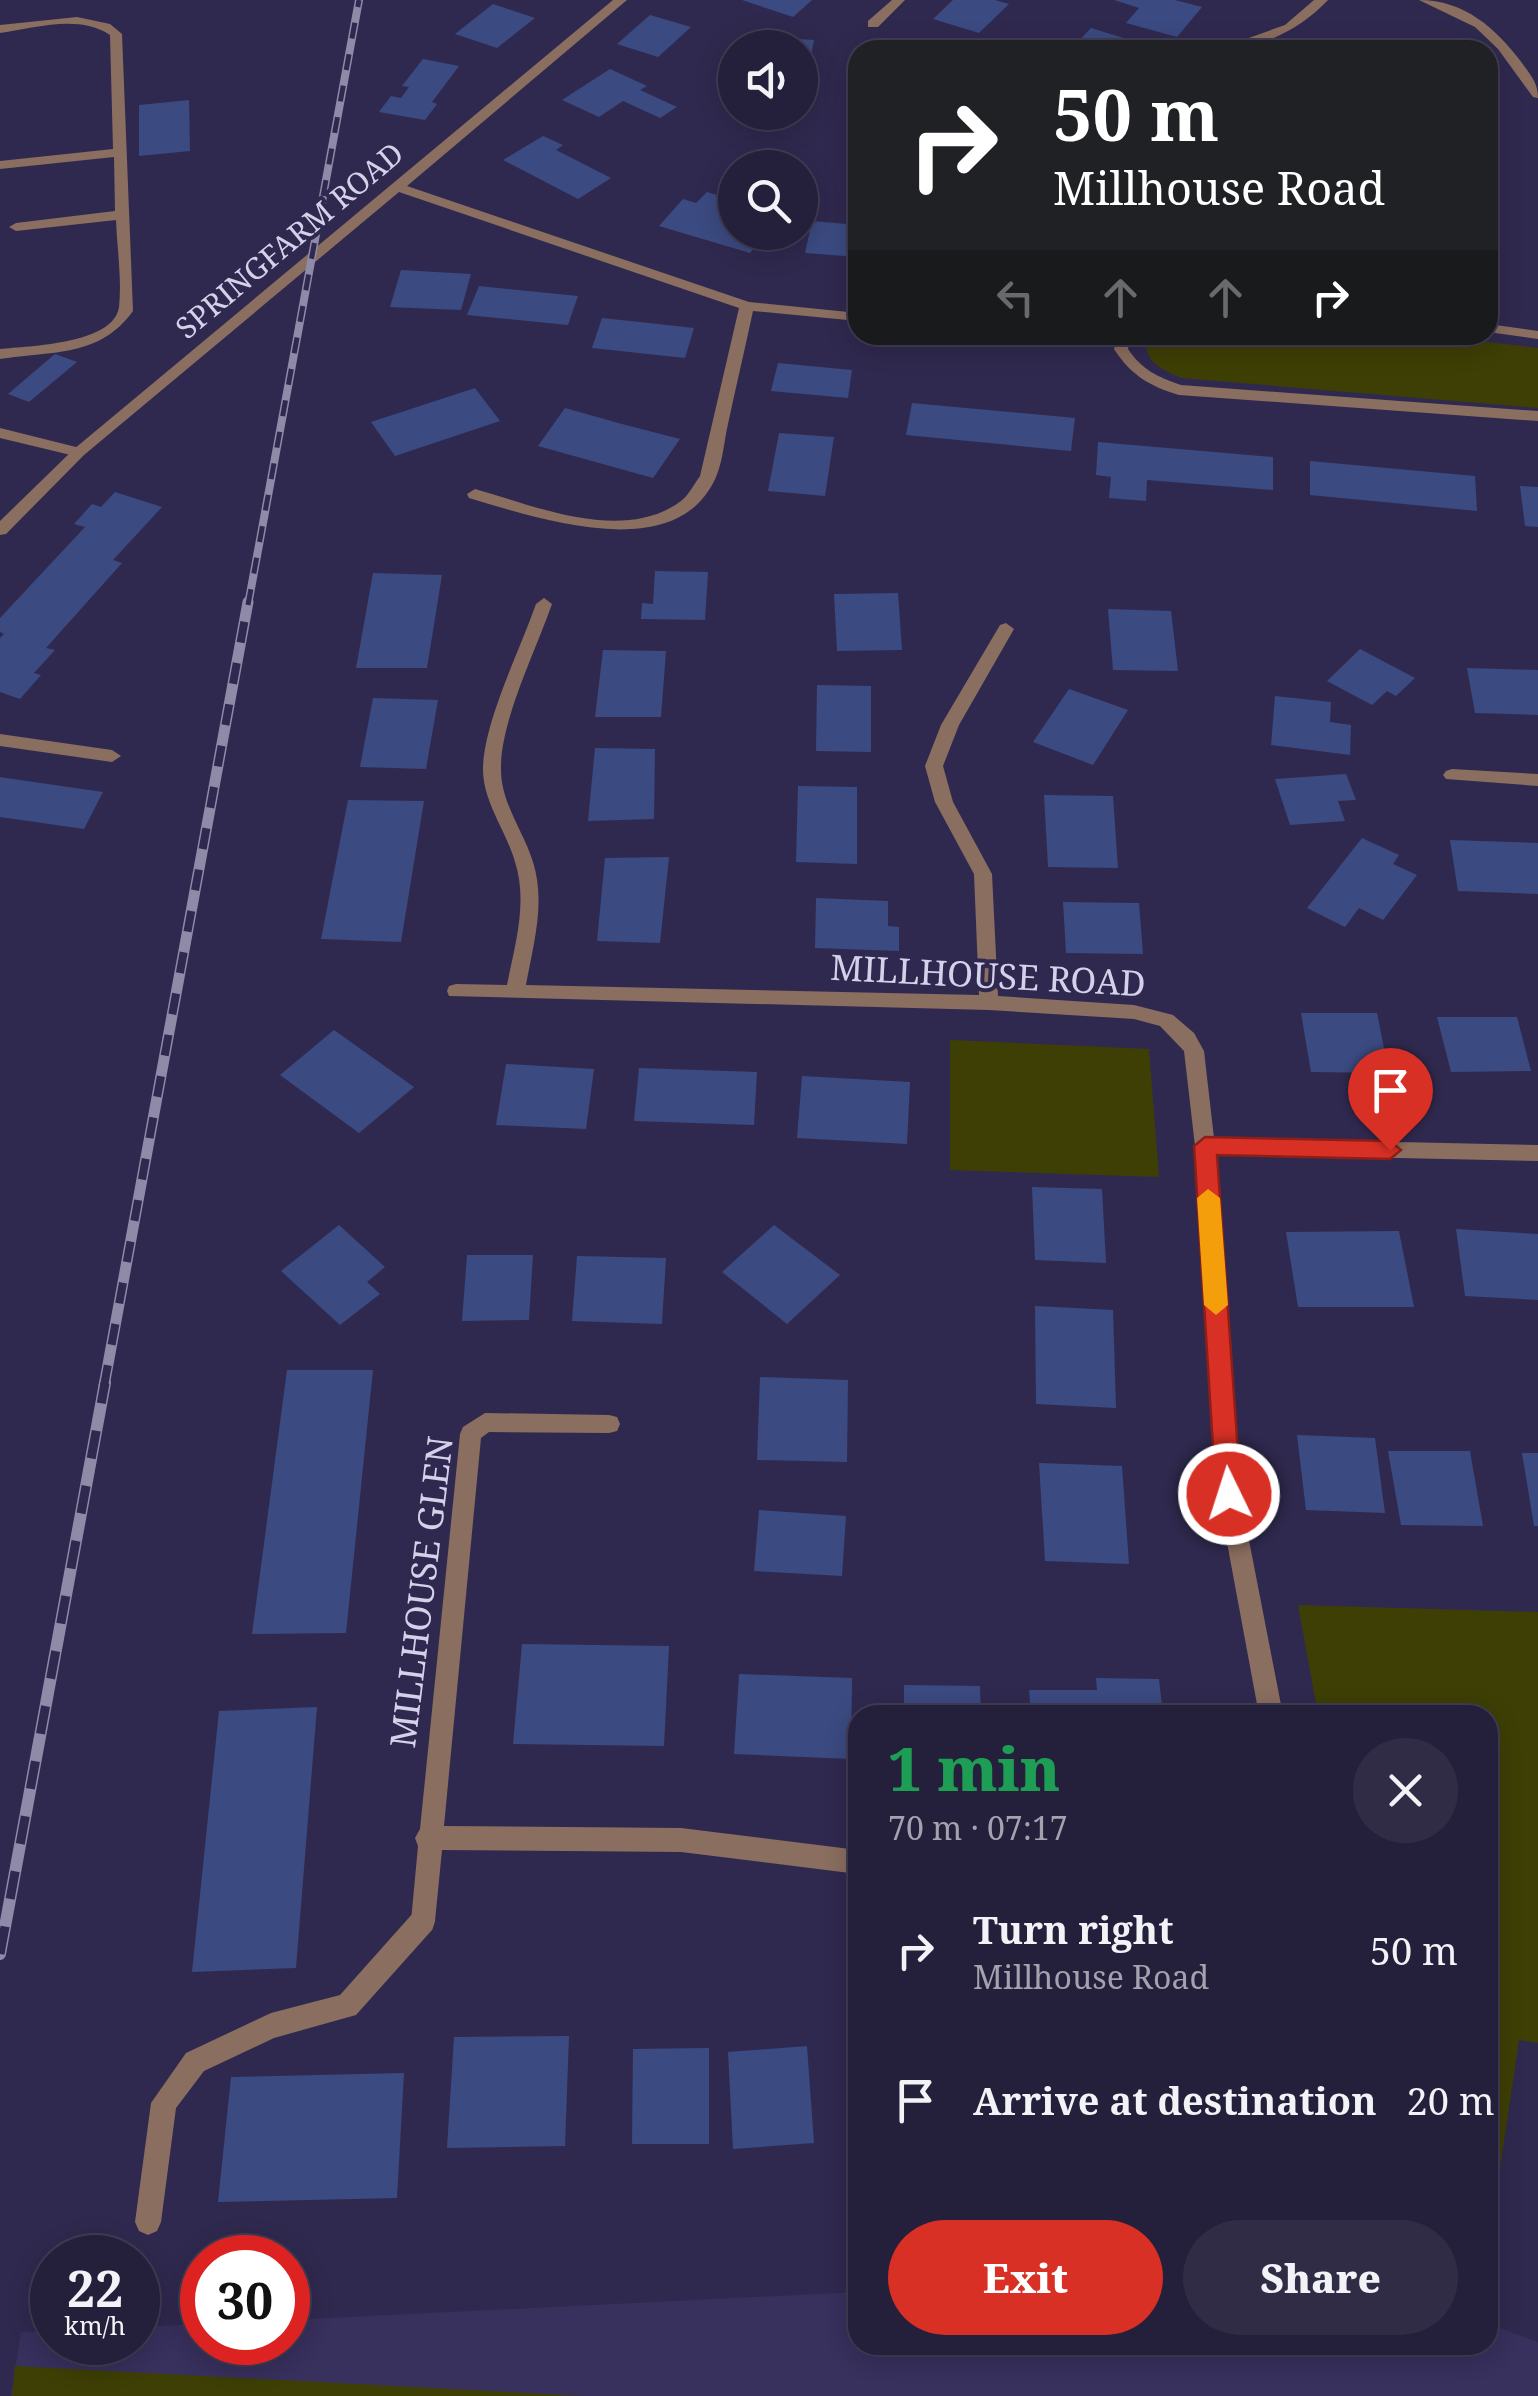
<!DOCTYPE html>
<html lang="en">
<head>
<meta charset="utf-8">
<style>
	:root { --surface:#241f3b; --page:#302c46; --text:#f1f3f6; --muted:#a3a2af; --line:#413d55; --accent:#d93025 }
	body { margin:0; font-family:"Noto Serif",serif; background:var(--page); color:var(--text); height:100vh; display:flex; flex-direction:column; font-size:38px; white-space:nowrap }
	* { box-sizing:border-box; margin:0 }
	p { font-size:32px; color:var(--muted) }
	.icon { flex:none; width:55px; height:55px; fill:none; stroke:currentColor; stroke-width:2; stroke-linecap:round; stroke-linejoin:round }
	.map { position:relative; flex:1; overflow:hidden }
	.drawer { position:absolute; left:848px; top:1705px; width:650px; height:650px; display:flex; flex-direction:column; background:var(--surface); border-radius:30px; box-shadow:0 5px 25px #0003,0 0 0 2px var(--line) }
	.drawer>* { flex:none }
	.hud { position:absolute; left:848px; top:40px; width:650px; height:305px; border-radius:30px; box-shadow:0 5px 25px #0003,0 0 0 2px var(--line); background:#202124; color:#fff; overflow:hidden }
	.buttons { position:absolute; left:718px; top:30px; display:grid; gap:20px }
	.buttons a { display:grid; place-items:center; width:100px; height:100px; border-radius:50%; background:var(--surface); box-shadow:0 5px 25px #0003,0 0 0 2px var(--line); font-size:50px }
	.speed { position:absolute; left:30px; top:2235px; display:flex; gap:20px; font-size:50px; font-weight:700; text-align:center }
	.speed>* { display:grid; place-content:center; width:130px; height:130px; border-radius:50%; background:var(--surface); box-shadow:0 5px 25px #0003,0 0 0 2px var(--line); line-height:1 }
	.speed small { font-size:25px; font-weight:400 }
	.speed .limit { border:15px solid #d22; background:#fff; color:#111 }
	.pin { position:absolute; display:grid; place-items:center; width:85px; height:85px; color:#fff; margin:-102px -42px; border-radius:50% 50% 50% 0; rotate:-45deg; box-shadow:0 0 10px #0007 }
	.pin .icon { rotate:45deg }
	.me { position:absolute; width:110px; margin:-55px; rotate:356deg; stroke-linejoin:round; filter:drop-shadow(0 0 8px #0008) }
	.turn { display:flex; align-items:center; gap:35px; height:210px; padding:0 40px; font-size:45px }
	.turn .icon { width:130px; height:130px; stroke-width:2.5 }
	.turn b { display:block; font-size:70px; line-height:85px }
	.lanes { display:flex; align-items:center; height:95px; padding:0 40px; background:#0003; justify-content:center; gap:50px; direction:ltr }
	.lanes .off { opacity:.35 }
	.round { display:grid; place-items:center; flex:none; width:105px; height:105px; border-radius:52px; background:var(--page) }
	.headline { display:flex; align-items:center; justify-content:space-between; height:170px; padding:0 40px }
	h1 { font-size:60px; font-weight:800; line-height:75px; color:#1e9e55 }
	.primary-button { display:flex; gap:20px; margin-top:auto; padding:20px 40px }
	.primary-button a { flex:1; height:115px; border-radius:60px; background:var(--accent); color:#fff; font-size:40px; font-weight:800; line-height:115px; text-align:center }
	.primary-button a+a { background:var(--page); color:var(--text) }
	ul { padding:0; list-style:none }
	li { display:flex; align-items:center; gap:30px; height:150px; padding:0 40px }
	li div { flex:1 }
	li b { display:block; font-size:38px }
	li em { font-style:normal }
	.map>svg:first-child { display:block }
	.built { fill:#38305d }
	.green { fill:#3e3f05 }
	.building { fill:#3b4a81 }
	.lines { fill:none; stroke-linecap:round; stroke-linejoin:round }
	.lane { fill:#8a6e5f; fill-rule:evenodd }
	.street { fill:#8a6e5f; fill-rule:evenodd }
	.rail-far2-casing { stroke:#8e8aa8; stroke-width:8 }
	.rail-far1-casing { stroke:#8e8aa8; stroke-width:11 }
	.rail-casing { stroke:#8e8aa8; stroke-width:12 }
	.rail-far2 { stroke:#30294f; stroke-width:5; stroke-dasharray:16; stroke-linecap:butt }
	.rail-far1 { stroke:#30294f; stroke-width:8; stroke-dasharray:21; stroke-linecap:butt }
	.rail { stroke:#30294f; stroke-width:9; stroke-dasharray:28; stroke-linecap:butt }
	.route { fill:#d93025; stroke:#8d1f18; stroke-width:2.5 }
	.slow { fill:#f59e0b }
	.labels { text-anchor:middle; stroke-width:8; stroke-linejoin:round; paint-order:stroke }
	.far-street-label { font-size:30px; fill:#d4d2ea; stroke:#30294f }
	.street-label { font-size:35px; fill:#d4d2ea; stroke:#30294f }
</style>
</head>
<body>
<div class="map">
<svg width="1538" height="2396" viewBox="0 0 1538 2396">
	<rect width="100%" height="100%" fill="#30294f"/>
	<polygon class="built" points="857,2292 858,2345 1488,2345 1488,2324 1538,2342 1538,2396 11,2396 21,2332 52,2331 52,2342 138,2342 138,2327 202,2324 202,2342 288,2342 288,2320"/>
	<g class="green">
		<path d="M1148,335H1428L1538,348V408L1182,378C1162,370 1140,360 1148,335Z"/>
		<polygon points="950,1040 1149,1049 1159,1177 950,1170"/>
		<polygon points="1298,1605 1538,1612 1538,2043 1519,2040 1488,2250 1488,1715 1318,1715"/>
		<polygon points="15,2366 585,2396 12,2396"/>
	</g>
	<g class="building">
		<polygon points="742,0 812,0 793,17"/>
		<polygon points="953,0 995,0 1009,4 979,33 933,19"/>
		<polygon points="1114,0 1175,0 1202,7 1177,37 1126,23 1139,8"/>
		<polygon points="493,4 535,18 497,48 455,34"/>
		<polygon points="650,15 691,27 658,57 617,44"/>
		<polygon points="1091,28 1140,43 1133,50 1070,50"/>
		<polygon points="766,37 814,40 807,77 800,77 800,48 764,48"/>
		<polygon points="423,59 459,66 432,102 437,104 425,120 379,112 391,96 401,98 409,87 402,86"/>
		<polygon points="610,69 647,86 640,90 677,107 660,118 623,101 599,117 562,100"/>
		<polygon points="189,100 190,151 139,156 139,105"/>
		<polygon points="543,136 563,145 556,150 611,178 578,199 503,160"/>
		<polygon points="707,192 730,199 720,210 735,214 735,232 767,232 750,253 659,226 683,199 696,203"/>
		<polygon points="812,221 858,225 858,257 805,253"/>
		<polygon points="401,270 471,274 461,310 390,307"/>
		<polygon points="479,286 528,291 578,296 568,325 467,315"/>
		<polygon points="602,318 649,323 694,328 685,358 592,348"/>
		<polygon points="55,354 77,362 29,402 8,394"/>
		<polygon points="778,363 852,370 848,398 771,391"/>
		<polygon points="475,388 500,421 395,456 371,422"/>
		<polygon points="912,403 1075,418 1071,451 906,435"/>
		<polygon points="565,408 622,424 680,439 653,478 538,446"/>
		<polygon points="779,433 834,437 825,496 768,491"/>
		<polygon points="1098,442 1273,457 1273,490 1147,480 1146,501 1109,498 1111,477 1096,475"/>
		<polygon points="1310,461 1475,476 1477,511 1310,495"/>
		<polygon points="1520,486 1538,487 1538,527 1525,526"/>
		<polygon points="115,492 162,507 113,560 122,563 46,648 55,650 34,673 41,675 20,699 0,692 0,638 4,634 0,632 0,618 85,527 74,524 92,504 101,507"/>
		<polygon points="655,571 708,572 705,620 641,619 642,603 653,604"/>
		<polygon points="373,573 442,575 427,668 356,668"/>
		<polygon points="898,593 902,650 837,651 834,594"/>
		<polygon points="1108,609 1171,611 1178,671 1113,670"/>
		<polygon points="1360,649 1415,678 1396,696 1387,691 1372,705 1327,681"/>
		<polygon points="603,650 666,651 661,717 595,717"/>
		<polygon points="1467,668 1538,670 1538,715 1475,713"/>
		<polygon points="817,685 871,686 871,752 816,751"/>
		<polygon points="1069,689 1128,710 1093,765 1033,742"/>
		<polygon points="1275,696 1331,702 1330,722 1351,725 1350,755 1271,745"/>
		<polygon points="373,698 438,700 426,769 360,767"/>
		<polygon points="595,748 655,749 654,819 588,821"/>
		<polygon points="1346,774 1356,800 1338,801 1345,821 1290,825 1275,779"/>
		<polygon points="0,777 6,778 103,792 84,829 0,817"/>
		<polygon points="798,786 857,787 857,864 796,862"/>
		<polygon points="1044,795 1113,796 1118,868 1048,867"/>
		<polygon points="348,800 424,801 401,942 321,939"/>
		<polygon points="1362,838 1399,855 1393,864 1417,875 1383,920 1359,908 1345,927 1307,908"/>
		<polygon points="1450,840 1538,843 1538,894 1458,891"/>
		<polygon points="669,857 660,943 597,941 605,858"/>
		<polygon points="816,898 888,901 888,926 899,927 899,951 815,948"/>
		<polygon points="1063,902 1139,903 1143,954 1066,953"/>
		<polygon points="1301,1013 1377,1013 1389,1073 1311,1072"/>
		<polygon points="1437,1017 1517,1017 1531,1071 1451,1072"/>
		<polygon points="334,1030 414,1087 359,1133 280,1075"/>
		<polygon points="506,1064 594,1069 586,1129 496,1125"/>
		<polygon points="639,1068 757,1072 754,1125 634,1121"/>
		<polygon points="802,1076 910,1082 907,1144 797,1138"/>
		<polygon points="1032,1187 1102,1189 1106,1263 1035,1260"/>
		<polygon points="339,1225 385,1267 367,1282 380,1294 340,1325 281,1271"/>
		<polygon points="774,1225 840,1275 787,1324 722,1272"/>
		<polygon points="1456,1229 1538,1234 1538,1300 1465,1296"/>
		<polygon points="1399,1231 1414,1307 1298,1307 1286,1232"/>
		<polygon points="467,1255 533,1255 529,1320 462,1321"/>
		<polygon points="577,1256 666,1258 662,1324 572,1321"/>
		<polygon points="1035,1306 1113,1310 1116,1408 1036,1404"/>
		<polygon points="287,1370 373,1370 346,1633 252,1634"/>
		<polygon points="760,1377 848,1380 847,1462 757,1460"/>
		<polygon points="1297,1435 1375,1438 1385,1513 1306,1510"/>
		<polygon points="1388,1451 1470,1451 1483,1526 1401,1525"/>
		<polygon points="1522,1453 1538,1453 1538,1526 1534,1526"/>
		<polygon points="1039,1463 1122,1466 1129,1564 1045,1561"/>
		<polygon points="759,1510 846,1516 842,1576 754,1571"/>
		<polygon points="522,1644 669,1646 664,1746 513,1744"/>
		<polygon points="739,1674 852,1678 851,1759 734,1754"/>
		<polygon points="1096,1678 1159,1679 1163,1715 1031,1715 1029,1690 1097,1690"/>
		<polygon points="904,1685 980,1686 981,1715 904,1715"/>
		<polygon points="317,1707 296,1968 192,1972 219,1711"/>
		<polygon points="569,2036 565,2146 447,2148 454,2037"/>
		<polygon points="807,2046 814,2143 733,2149 728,2052"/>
		<polygon points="709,2048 709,2144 632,2144 633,2049"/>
		<polygon points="404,2073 397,2198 218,2202 231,2077"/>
	</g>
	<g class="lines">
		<g class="lane">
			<path d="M77,17L110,24L122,34L133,311C100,357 53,351 0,359V349C29,346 114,344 119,307C122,279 117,248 116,220L16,231L9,227L16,223L115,211L114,157L0,169V161L113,149L110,35C79,14 35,28 0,33V25Z"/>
			<polygon points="0,428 84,449 87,452 79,457 0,438"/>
			<polygon points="0,734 112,750 121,756 112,762 0,746"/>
			<polygon points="423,1909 432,1912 435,1921 432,1930 356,2015 274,2038 204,2071 176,2108 161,2222 157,2231 148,2235 139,2231 135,2222 151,2103 186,2053 271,2013 340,1995 414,1912"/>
		</g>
		<g class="street">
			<path d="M613,0H627L407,186L749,302L858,313V321L753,311C745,349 736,386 728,424C724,441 723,461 716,477C677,567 537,518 469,498L467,494L475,489C536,506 623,544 681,501C689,495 694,484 700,476L739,308L399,192L84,455L6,534L0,535V521L74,449Z"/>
			<polygon points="892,0 905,0 878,27 868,27 868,21"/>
			<path d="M1314,0H1328C1299,31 1258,50 1215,50L1285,25Z"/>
			<path d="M1419,0C1464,0 1496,28 1522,63C1531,76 1538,83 1538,98L1533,97L1498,49L1475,27Z"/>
			<polygon points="1488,324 1538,331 1538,339 1488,332"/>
			<path d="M1058,335H1131L1128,349C1142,370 1158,377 1181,385L1538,411V421L1179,395C1149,386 1131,375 1114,349L1115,344L1065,339Z"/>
			<path d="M544,598L552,604C536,650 501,720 501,767C500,802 523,830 533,862C546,903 533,945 526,985L979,995L974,874L935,802L925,766L941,725L1000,625L1006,623L1014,629L959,725L943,766L953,802L992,874L998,996L1134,1005L1173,1015L1194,1033L1204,1051L1214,1138L1538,1145V1161L1215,1154L1240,1494L1283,1715H1259L1218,1494L1195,1146L1184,1051L1160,1026L1134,1019L989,1010L449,996L447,991L449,986L456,984L507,985C515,945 528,902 515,862C506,830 482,801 483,767C485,719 520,650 536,604Z"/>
			<polygon points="1452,769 1538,774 1538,786 1446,779 1443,775 1446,771"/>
			<polygon points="485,1413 609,1415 617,1417 620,1424 617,1431 609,1433 489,1432 481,1438 444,1826 681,1828 858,1850 858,1874 681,1852 442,1850 435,1921 432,1930 423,1933 414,1930 411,1921 418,1846 415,1838 420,1829 460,1434 463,1427"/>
		</g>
		<defs>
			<polyline id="rail-far2" points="248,605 359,0"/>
			<polyline id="rail-far1" points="104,1386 248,602"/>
			<polyline id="rail" points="0,1954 105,1383"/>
		</defs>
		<use href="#rail-far2" class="rail-far2-casing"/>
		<use href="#rail-far1" class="rail-far1-casing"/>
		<use href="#rail" class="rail-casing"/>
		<use href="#rail-far2" class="rail-far2"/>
		<use href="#rail-far1" class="rail-far1"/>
		<use href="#rail" class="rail"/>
	</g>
	<polygon class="route" points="1205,1137 1390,1141 1401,1150 1390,1159 1217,1155 1241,1494 1229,1505 1216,1494 1194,1146"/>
	<polygon class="slow" points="1208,1189 1220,1198 1228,1305 1216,1315 1204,1305 1197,1198"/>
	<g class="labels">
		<g class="far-street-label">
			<text transform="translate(290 241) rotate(-40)" y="10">SPRINGFARM ROAD</text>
		</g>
		<g class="street-label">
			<text transform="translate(988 976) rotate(3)" y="12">MILLHOUSE ROAD</text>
			<text transform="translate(422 1592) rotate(-83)" y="12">MILLHOUSE GLEN</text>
		</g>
	</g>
</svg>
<div class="buttons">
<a><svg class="icon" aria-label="sound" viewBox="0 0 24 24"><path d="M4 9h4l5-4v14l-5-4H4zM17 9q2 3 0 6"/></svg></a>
<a><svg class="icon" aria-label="search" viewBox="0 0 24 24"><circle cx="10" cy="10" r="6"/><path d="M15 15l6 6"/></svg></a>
</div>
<div class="speed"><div>22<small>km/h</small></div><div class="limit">30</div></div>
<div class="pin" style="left:1390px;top:1150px;background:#d93025"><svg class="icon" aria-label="arrive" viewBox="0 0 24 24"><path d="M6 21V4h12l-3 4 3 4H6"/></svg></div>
<svg class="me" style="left:1229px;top:1494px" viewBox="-20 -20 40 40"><circle r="17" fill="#d93025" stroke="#fff" stroke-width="3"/><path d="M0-11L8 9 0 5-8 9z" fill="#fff"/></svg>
<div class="hud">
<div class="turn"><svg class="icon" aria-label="right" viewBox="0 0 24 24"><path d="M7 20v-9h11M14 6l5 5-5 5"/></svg><div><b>50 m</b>Millhouse Road</div></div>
<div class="lanes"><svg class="icon off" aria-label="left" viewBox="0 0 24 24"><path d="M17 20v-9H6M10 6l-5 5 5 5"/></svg><svg class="icon off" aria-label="ahead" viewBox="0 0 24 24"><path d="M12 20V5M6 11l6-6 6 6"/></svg><svg class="icon off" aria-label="ahead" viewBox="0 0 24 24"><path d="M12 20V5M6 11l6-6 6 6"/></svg><svg class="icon" aria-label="right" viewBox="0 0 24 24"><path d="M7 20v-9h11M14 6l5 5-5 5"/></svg></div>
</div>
<section class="drawer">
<div class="headline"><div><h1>1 min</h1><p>70 m · 07:17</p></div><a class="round"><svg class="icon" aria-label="close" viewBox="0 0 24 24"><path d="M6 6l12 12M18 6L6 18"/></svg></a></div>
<ul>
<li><svg class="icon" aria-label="right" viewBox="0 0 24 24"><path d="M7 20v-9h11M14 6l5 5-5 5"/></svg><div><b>Turn right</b><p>Millhouse Road</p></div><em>50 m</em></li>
<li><svg class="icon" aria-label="arrive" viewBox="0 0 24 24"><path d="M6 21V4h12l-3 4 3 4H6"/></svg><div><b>Arrive at destination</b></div><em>20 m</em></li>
</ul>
<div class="primary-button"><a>Exit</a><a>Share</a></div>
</section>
</div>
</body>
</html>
